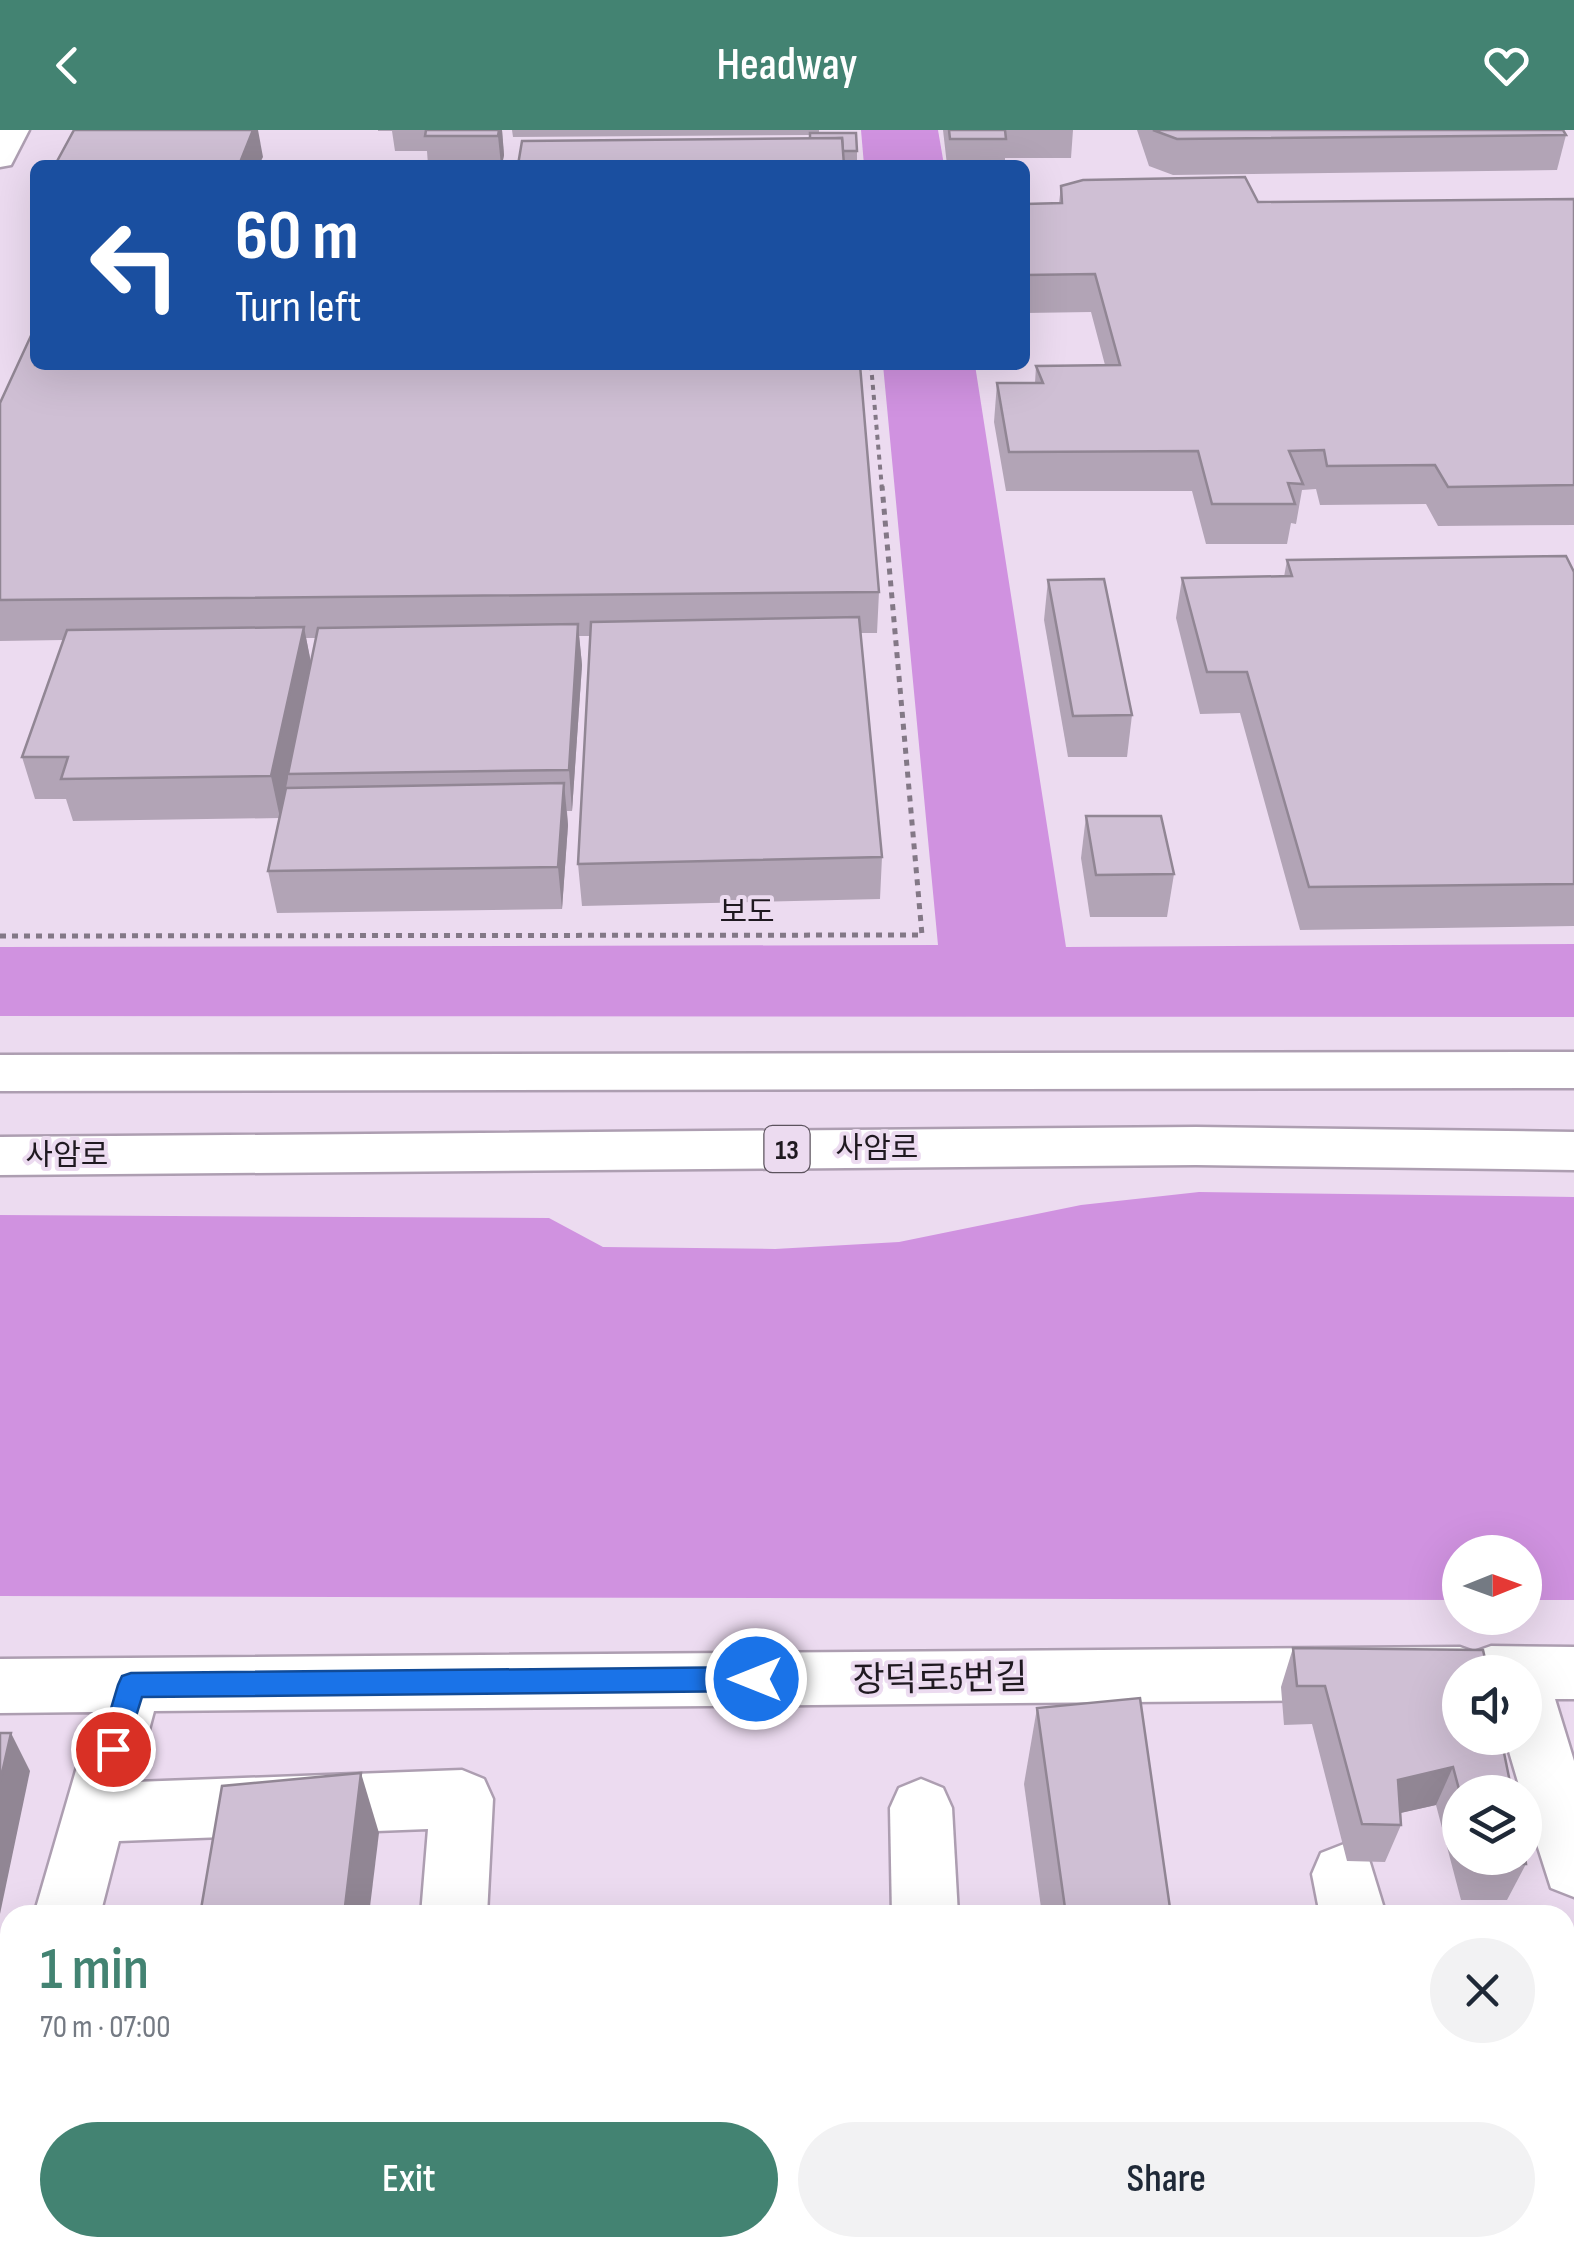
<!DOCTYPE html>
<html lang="en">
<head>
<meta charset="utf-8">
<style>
	:root { --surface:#fff; --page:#f2f2f3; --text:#1f2937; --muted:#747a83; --accent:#438372 }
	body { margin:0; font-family:"Sofia Sans Condensed","Noto Sans KR",sans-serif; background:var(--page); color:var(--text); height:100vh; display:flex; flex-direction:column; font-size:38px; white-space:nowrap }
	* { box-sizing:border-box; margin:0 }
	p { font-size:32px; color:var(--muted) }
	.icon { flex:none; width:55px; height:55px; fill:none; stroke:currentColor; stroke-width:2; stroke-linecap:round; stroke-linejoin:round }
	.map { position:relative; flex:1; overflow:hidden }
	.sheet { position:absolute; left:0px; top:1775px; width:1575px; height:352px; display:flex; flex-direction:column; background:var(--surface); border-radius:30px 30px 0 0; box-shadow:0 10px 40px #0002 }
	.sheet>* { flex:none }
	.top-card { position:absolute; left:30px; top:30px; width:1000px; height:210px; border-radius:15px; box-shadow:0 10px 40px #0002; background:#1a4fa0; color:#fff; overflow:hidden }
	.needle { width:65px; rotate:89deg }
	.fabs { position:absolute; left:1442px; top:1405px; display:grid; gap:20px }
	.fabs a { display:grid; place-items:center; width:100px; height:100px; border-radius:50%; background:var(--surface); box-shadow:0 10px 40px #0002; font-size:50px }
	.pin { position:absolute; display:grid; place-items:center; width:85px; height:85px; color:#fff; margin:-42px; border:5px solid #fff; border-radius:50%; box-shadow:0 2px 10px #0007 }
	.me { position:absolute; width:110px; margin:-55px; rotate:270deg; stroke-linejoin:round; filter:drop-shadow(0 0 8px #0008) }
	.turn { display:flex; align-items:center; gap:35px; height:210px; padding:0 40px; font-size:45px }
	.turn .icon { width:130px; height:130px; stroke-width:2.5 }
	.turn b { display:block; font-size:70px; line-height:85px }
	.round { display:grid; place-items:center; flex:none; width:105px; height:105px; border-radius:52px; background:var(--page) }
	.overview { display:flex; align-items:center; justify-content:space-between; height:170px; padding:0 40px }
	h1 { font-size:60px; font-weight:600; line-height:75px; color:var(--accent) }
	.primary-button { display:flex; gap:20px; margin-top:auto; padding:20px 40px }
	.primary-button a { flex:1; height:115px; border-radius:60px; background:var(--accent); color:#fff; font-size:40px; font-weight:600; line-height:115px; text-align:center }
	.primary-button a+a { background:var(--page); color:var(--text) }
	header { display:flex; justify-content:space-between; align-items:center; height:130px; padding:0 40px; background:var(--accent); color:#fff; font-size:45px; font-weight:600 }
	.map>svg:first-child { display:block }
	.forest { fill:#d092e0 }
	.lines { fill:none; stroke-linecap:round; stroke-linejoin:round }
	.street-casing { stroke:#ad9eb1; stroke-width:5 }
	.secondary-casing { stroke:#ad9eb1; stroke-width:5 }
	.primary-casing { stroke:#ad9eb1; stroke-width:5 }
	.path-far1 { stroke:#837886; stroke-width:4; stroke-dasharray:5 5; stroke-linecap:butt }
	.path { stroke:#837886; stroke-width:5; stroke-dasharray:6 6; stroke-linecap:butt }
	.street { fill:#fff; fill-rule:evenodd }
	.secondary { fill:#fff; fill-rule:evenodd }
	.primary { fill:#fff; fill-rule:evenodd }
	.wall { fill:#b2a4b6; fill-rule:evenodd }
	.shaded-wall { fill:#918694 }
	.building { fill:#cfbfd4; stroke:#918694; stroke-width:2.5 }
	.route { fill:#1a73e8; stroke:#114b97; stroke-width:2.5 }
	.labels { text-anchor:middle; stroke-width:8; stroke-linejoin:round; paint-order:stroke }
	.shield { fill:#ecdbf0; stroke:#5c535e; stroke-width:2.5 }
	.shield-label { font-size:28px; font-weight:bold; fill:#1f1920 }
	.street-label { font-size:30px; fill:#1f1920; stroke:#ecdbf0 }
	.near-street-label { font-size:35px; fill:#1f1920; stroke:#ecdbf0 }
</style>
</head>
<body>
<header><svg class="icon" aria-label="back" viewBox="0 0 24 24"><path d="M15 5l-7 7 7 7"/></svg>Headway<svg class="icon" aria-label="heart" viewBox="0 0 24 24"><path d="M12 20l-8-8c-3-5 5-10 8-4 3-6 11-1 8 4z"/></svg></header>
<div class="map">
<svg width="1574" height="2126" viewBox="0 0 1574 2126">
	<rect width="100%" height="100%" fill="#ecdbf0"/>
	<g class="forest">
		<polygon points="861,0 938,0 944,35 864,35"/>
		<polygon points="883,235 975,235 1066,817 1574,814 1574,887 0,886 0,817 938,815"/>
		<polygon points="1199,1062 1574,1067 1574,1470 1525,1470 1525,1422 1460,1422 1460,1470 0,1466 0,1085 549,1088 603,1117 775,1119 899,1112 1081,1075"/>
	</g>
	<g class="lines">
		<defs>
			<g id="street">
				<polygon points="1491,1516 1574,1517 1574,1569 1555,1569 1574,1631 1574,1767 1551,1758 1525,1677 1525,1662 1521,1662 1505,1608 1525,1608 1525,1542 1460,1542 1460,1569 154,1581 135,1652 462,1640 484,1649 493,1669 487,1785 421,1785 428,1699 119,1711 100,1785 34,1785 93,1582 0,1583 0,1529 1460,1517 1474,1522"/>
				<polygon points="921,1649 943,1658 952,1678 958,1785 892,1785 890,1678 899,1658"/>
				<polygon points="1344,1714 1367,1723 1386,1785 1320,1785 1312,1744 1321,1723"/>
				<polygon points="10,1877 10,1945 0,1947 0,1879"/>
				<polygon points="10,1966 10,2070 0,2074 0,1970"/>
				<polygon points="396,2118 468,2118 467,2126 395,2126"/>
				<rect x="902" y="2118" width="72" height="8"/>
				<polygon points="1386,2118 1458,2118 1460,2126 1388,2126"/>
			</g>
			<polygon id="secondary" points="0,0 29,0 11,35 0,37"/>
			<g id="primary">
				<polygon points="1574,922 1574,958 0,961 0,925"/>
				<polygon points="1196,997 1574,1002 1574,1040 1196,1035 0,1045 0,1007"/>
			</g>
		</defs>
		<use href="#street" class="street-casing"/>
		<use href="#secondary" class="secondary-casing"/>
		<use href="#primary" class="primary-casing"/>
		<polyline class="path-far1" points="871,235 882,359"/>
		<polyline class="path" points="0,806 922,805 882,356"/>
		<use href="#street" class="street"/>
		<use href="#secondary" class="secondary"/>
		<use href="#primary" class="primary"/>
	</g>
	<g class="wall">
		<polygon points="378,0 502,0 504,25 502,35 428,35 427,21 395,21 392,1 378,1"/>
		<polygon points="512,0 819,0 819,3 857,21 857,34 844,34 810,9 810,5 513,7"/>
		<polygon points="943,0 1073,0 1071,28 1005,28 1005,35 947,35"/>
		<polygon points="1137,0 1563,0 1566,5 1557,40 1173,45 1149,36"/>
		<polygon points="1061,56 1258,72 1574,69 1574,395 1438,396 1426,374 1320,375 1316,359 1302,360 1296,394 1291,393 1287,414 1206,414 1192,361 1006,361 994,292 997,253 1035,253 1036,236 1105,235 1091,182 1025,183 1025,74 1059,73"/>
		<path d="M0,273L879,462L877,503H860L882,727L880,769L582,776L578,734L590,506H579L582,535L572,681H567L568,695L562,779L277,783L268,741L280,688L73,691L66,669H35L22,627L63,510L0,511ZM306,508H316L311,533Z"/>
		<polygon points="1287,430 1574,442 1574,796 1300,800 1240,583 1200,584 1176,488 1182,448 1284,447"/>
		<polygon points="1048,450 1132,585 1127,627 1068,627 1044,490"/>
		<polygon points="1086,686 1174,744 1167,787 1090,787 1081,728"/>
		<polygon points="1293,1518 1483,1520 1460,1662 1460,1728 1525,1728 1526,1734 1507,1770 1461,1770 1436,1675 1400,1683 1401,1695 1385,1732 1347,1731 1312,1594 1284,1595 1281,1557"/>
		<polygon points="1037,1578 1171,1785 1042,1785 1024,1654"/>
	</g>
	<g class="shaded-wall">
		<polygon points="253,0 258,0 263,27 259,35 239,35"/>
		<polygon points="499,0 502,0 504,25 502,35 501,35 498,6"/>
		<polygon points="578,494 582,535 572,681 569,640"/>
		<polygon points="304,497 312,538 288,644 288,648 280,688 271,646"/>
		<polygon points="564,653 568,695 562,779 558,737"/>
		<polygon points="11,1603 30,1641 0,1784 0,1652"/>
		<polygon points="1453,1637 1436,1675 1383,1687 1398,1650"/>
		<polygon points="361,1643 379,1703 369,1785 344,1785"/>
		<polygon points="302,2118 330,2118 329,2126 301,2126"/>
	</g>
	<g class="building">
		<polygon points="74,0 253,0 239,35 55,35"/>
		<polygon points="426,0 499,0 498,6 425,6"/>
		<polygon points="949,0 1005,0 1006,9 950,9"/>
		<polygon points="1153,0 1563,0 1566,5 1177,9"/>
		<polygon points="810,3 856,3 857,21 843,21 842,8 810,9"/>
		<polygon points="842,8 844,35 518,35 522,11"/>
		<polygon points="1245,47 1258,72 1574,69 1574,355 1448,357 1435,335 1327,336 1324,320 1289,321 1303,354 1288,353 1295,374 1212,374 1198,321 1009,322 997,253 1043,253 1036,236 1120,235 1095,144 1025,145 1025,74 1062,73 1061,56 1083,50"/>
		<polygon points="35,197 35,235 860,235 879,462 0,470 0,273"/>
		<polygon points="1566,426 1574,442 1574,754 1309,757 1247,542 1207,542 1182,448 1292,446 1287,430"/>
		<polygon points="1104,449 1132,585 1073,586 1048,450"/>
		<polygon points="859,487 882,727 578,734 591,492"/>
		<polygon points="578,494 569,640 288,644 318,498"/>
		<polygon points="304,497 271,646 61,649 68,627 22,627 67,500"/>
		<polygon points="564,653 558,737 268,741 286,658"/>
		<polygon points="1086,686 1161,686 1174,744 1096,745"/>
		<polygon points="1293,1518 1483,1520 1488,1542 1460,1542 1460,1608 1501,1608 1512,1662 1460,1663 1453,1637 1398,1650 1401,1695 1362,1694 1325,1556 1297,1556"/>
		<polygon points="1140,1568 1171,1785 1066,1785 1037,1578"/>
		<polygon points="0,1603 11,1603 0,1652"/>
		<polygon points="361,1643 344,1785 200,1785 222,1656"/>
		<polygon points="1525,1726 1526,1734 1479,1734 1477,1728"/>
		<polygon points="143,2118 302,2118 301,2126 141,2126"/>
	</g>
	<polygon class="route" points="756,1537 766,1541 770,1549 766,1558 756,1561 142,1567 123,1628 113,1632 103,1628 99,1619 118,1555 122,1546 131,1543"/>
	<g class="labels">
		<rect class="shield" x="764.5" y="996" width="45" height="46" rx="8"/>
		<g class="shield-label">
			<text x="787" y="1029">13</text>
		</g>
		<g class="street-label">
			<text x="747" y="792">보도</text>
			<text x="877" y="1028">사암로</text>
			<text x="67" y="1035">사암로</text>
		</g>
		<g class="near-street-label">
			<text transform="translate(940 1548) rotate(-1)" y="12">장덕로5번길</text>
		</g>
	</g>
</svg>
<div class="fabs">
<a><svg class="needle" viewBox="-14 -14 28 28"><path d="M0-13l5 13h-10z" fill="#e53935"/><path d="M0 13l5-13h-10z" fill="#747a83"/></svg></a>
<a><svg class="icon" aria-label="sound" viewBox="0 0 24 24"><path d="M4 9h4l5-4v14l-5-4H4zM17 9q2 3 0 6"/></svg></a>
<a><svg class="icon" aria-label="layers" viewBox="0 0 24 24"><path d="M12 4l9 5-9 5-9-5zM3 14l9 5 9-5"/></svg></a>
</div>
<div class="pin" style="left:113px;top:1619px;background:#d93025"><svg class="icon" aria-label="arrive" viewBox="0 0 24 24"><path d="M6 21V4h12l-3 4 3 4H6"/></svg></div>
<svg class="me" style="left:756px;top:1549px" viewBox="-20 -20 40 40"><circle r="17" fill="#1a73e8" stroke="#fff" stroke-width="3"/><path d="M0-11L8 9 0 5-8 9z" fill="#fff"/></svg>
<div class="top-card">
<div class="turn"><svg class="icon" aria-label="left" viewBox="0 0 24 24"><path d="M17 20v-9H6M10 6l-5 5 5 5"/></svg><div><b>60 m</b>Turn left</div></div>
</div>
<section class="sheet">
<div class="overview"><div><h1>1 min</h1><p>70 m · 07:00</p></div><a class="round"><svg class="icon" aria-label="close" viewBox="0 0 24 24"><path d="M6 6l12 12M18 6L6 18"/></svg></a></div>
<div class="primary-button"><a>Exit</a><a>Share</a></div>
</section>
</div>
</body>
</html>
